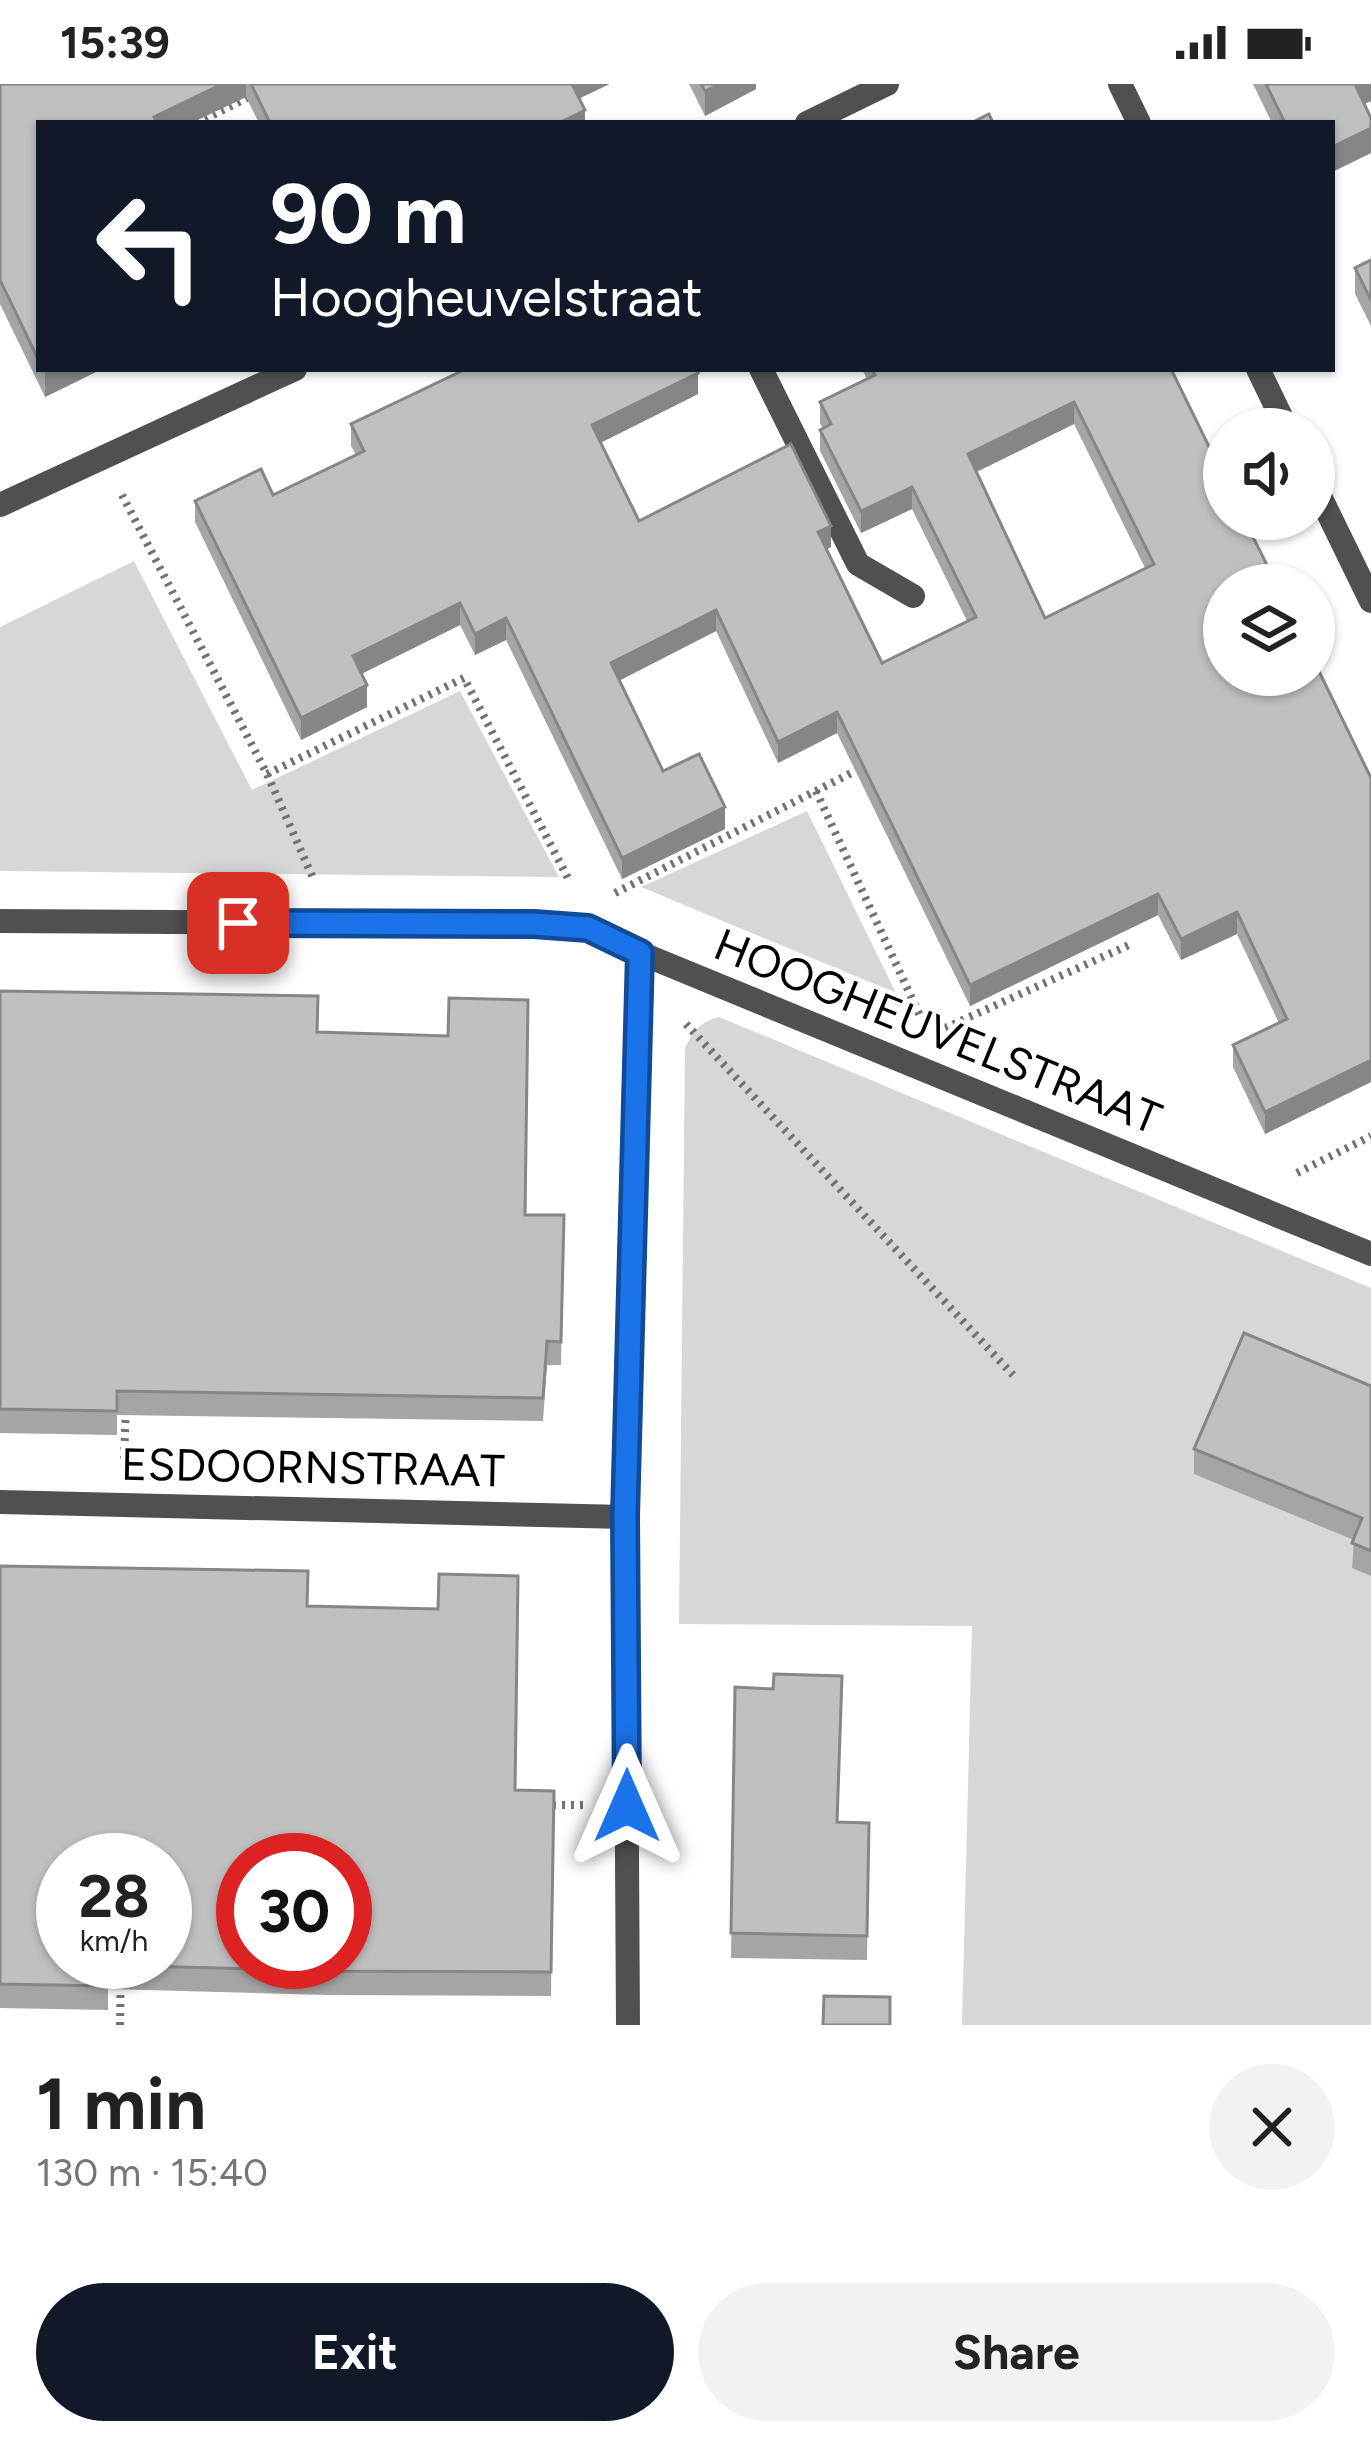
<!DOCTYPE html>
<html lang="en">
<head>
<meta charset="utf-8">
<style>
	:root { --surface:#fff; --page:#f2f2f2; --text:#222; --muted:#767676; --accent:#111827 }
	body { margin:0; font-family:Figtree,sans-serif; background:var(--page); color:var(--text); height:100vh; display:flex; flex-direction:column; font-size:45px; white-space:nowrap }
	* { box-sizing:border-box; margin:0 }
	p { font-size:39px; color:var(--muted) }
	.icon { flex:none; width:66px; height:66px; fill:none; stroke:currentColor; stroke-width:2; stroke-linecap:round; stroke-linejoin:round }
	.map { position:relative; height:1941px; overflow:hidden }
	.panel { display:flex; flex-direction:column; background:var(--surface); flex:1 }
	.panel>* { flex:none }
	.hud { position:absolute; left:36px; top:36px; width:1299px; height:252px; border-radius:0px; box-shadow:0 3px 9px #0004; background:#111827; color:#fff; overflow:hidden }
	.fabs { position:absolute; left:1203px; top:324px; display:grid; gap:24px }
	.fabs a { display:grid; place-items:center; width:132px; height:132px; border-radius:50%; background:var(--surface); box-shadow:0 3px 9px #0004; font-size:60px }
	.speed { position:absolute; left:36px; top:1749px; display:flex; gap:24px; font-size:60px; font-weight:700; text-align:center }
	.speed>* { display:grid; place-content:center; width:156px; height:156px; border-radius:50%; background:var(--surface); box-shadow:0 3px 9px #0004; line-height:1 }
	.speed small { font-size:30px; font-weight:400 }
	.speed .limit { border:18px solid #d22; background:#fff; color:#111 }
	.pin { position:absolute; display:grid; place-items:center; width:102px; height:102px; color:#fff; margin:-51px; border-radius:24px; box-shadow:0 6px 18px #0006 }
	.me { position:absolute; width:132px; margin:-66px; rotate:0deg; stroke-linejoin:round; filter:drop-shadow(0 0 9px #0008) }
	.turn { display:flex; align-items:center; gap:42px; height:252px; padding:0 36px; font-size:54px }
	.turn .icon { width:156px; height:156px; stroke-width:2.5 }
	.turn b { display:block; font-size:84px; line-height:102px }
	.round { display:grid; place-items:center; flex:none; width:126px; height:126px; border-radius:63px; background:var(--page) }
	.head { display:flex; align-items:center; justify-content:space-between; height:204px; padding:0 36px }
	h1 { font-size:72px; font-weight:700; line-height:90px }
	.primary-button { display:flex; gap:24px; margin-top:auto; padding:24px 36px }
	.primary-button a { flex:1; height:138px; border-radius:72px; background:var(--accent); color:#fff; font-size:48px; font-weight:700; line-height:138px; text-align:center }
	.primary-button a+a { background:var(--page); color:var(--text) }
	.status { display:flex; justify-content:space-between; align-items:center; height:84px; padding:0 60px; background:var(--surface); direction:ltr }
	.status svg { height:33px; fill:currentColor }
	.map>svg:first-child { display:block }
	.green { fill:#d7d7d7 }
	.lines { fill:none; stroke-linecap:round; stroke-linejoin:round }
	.path { stroke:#727272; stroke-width:8; stroke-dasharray:3 6; stroke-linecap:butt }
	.lane { stroke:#505050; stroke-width:24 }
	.street { stroke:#505050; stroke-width:24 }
	.wall { fill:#a5a5a5; fill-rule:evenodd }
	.shaded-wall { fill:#868686 }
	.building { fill:#c0c0c0; stroke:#868686; stroke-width:3; fill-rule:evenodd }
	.route-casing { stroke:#114b97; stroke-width:30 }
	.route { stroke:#1a73e8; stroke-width:21 }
	.labels { text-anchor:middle; stroke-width:9; stroke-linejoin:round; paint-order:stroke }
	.street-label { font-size:45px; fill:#000; stroke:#fff }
</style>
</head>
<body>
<div class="status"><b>15:39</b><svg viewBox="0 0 49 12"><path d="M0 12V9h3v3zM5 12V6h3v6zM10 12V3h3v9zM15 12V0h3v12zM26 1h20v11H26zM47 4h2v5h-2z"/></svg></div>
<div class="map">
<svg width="1371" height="1941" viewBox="0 0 1371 1941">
	<rect width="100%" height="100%" fill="#fff"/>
	<g class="green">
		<polygon points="134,477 252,706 460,607 559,793 0,787 0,543"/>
		<polygon points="807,727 896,909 641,803"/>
		<path d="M719,933L1371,1204V1941H962L972,1542L679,1540L685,964C694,946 700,938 719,933Z"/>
	</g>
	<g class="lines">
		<g class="path">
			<polyline points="197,39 253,11"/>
			<polyline points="122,411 267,690 313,794"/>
			<polyline points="267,690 464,594 570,798"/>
			<polyline points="816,707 921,934"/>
			<polyline points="615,809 863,683"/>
			<polyline points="686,940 1013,1291"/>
			<polyline points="945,944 1129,861"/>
			<polyline points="1297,1089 1371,1052"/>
			<polyline points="124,1375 126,1324"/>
			<polyline points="544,1721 583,1721"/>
			<polyline points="120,1941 121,1878"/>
		</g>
		<polyline class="lane" points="761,285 858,480 913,512"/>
		<g class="street">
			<polyline points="1120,0 1139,39"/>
			<polyline points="807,39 887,0"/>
			<polyline points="1258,285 1287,345"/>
			<polyline points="1314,400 1371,517"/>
			<polyline points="0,421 295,285"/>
			<polyline points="0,837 534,840 588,844 640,869 1371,1170"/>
			<polyline points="0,1418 625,1433"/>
			<polyline points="628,1941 625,1433 640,869"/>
		</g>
	</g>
	<g class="wall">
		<polygon points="0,0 610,0 580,14 585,39 259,39 246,13 191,39 39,39 39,285 102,285 45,313 0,220"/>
		<polygon points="689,0 756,0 756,5 705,32"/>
		<polygon points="1253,0 1371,0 1371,17 1364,20 1371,34 1371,69 1332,88 1332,39 1272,39"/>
		<polygon points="1371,176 1371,242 1355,210 1355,184"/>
		<path d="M862,285H1127L1371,694V998L1265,1050L1233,983V961L1279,939L1237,850L1181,876L1158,831L970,922L837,649L778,679L716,547L619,596L663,687L725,745L622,795L506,556L475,571L460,541L361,590L367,623L301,656L195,438V417L273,411L356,371L351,362V340L698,310L600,359L639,437L831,463L826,465L882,579L967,537L912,425L861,449L820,367V346L823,345L820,339V318L867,295ZM1074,340L1145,484L1045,534L976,388Z"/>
		<polygon points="0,907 318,948 525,1131 564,1131 561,1281 547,1281 543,1337 117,1331 117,1351 0,1349"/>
		<polygon points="1371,1302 1371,1492 1352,1484 1354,1456 1194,1390 1194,1365"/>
		<polygon points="0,1482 307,1522 516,1706 554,1707 551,1912 328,1911 108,1905 108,1926 0,1924"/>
		<polygon points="735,1603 842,1616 838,1739 869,1739 867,1876 731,1874"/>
	</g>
	<g class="shaded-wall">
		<polygon points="222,0 246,0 246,13 191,39 154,39 154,33"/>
		<polygon points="570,0 609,0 570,19"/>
		<polygon points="720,0 756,0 756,5 705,32 705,7"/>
		<polygon points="1354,0 1371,0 1371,17 1354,25"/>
		<polygon points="585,26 585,39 559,39"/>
		<polygon points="1371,44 1371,69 1332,88 1332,63"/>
		<polygon points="53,285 102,285 45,313 45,289"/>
		<polygon points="698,289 698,310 592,363 592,341"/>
		<polygon points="1074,318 1074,340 968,392 968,370"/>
		<polygon points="912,403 912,425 861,449 861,427"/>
		<polygon points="831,442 831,463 818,470 818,448"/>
		<polygon points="460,519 460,541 353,594 353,572"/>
		<polygon points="716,526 716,547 611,601 611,579"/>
		<polygon points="506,534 506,556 475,571 475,550"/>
		<polygon points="367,601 367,623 301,656 301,634"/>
		<polygon points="837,628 837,649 778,679 778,658"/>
		<polygon points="725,723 725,745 622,795 622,774"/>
		<polygon points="1158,810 1158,831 970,922 970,901"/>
		<polygon points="1237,828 1237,850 1181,876 1181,855"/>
		<polygon points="1371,976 1371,998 1265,1050 1265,1028"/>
	</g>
	<g class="building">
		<polygon points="0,0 222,0 154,33 157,39 39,39 39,277 0,196"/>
		<polygon points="251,0 572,0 585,26 559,39 270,39"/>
		<polygon points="701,0 720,0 705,7"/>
		<polygon points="1266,0 1355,0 1371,34 1371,44 1332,63 1332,39 1285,39"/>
		<polygon points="989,30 993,39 971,39"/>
		<polygon points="1371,176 1371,216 1355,184"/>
		<path d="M466,285H696L698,289L592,341L639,437L791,360L831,442L818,448L882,579L976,533L912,403L861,427L820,346L831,340L820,318L875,291L872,285H1171L1224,393V435H1244L1277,501H1224V591H1314V577L1371,694V976L1265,1028L1233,961L1287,935L1237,828L1181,855L1158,810L970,901L837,628L778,658L716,526L611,579L663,687L699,670L725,723L622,774L506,534L475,550L460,519L353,572L367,601L301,634L195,417L261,385L273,411L364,367L351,340ZM1074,318L1154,480L1045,534L968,370Z"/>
		<polygon points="0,907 318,912 317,948 448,952 449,914 528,916 525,1131 564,1131 561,1258 547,1257 543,1314 117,1307 117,1327 0,1325"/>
		<polygon points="1244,1249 1371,1302 1371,1467 1352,1459 1362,1434 1194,1365"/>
		<path d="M0,1482L308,1487L307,1522L438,1525L439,1490L518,1492L515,1706L554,1707L551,1888L328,1887L108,1881V1902L0,1900ZM63,1776H165V1878H63ZM243,1776H345V1878H243Z"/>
		<polygon points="774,1590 842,1592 837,1738 869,1739 867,1852 731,1849 735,1603 773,1605"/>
		<polygon points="824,1912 890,1913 890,1941 823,1941"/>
	</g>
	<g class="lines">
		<defs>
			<polyline id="route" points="238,839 534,840 588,844 640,869 625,1432 627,1722"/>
		</defs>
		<use href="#route" class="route-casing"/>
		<use href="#route" class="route"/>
	</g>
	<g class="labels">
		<g class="street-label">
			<text transform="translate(938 947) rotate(22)" y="16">HOOGHEUVELSTRAAT</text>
			<text transform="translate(313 1383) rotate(1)" y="16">ESDOORNSTRAAT</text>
		</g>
	</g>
</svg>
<div class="fabs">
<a><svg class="icon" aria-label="sound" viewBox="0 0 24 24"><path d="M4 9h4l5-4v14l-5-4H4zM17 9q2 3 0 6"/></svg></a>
<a><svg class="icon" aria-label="layers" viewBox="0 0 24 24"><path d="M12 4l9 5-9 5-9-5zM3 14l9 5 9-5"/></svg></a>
</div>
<div class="speed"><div>28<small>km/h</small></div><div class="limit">30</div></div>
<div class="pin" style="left:238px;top:839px;background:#d93025"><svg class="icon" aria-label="arrive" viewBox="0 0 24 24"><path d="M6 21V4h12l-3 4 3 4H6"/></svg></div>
<svg class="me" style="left:627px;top:1722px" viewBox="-20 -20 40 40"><path d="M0-17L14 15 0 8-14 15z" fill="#1a73e8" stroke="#fff" stroke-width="4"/></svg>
<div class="hud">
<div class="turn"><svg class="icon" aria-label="left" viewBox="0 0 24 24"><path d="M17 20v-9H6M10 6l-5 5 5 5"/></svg><div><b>90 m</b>Hoogheuvelstraat</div></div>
</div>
</div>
<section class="panel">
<div class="head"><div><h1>1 min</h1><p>130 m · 15:40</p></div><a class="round"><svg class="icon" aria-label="close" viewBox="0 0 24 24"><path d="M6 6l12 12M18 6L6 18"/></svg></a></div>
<div class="primary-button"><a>Exit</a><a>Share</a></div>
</section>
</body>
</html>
